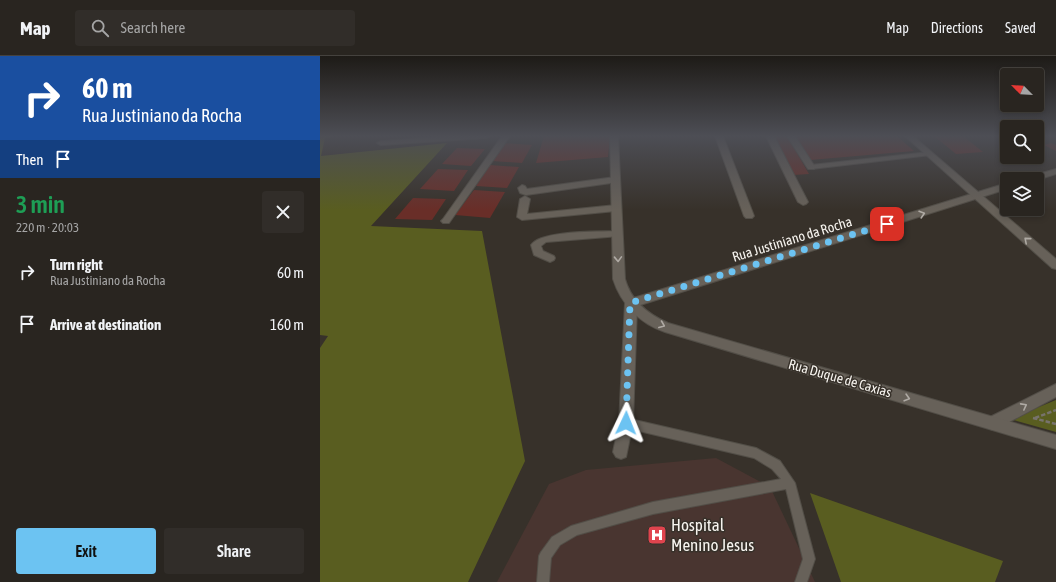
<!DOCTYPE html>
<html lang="en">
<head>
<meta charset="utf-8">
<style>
	:root { --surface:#292520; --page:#312d29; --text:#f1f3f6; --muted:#a5a5a5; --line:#45423e; --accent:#6cc3f2 }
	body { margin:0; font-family:"Asap Condensed",sans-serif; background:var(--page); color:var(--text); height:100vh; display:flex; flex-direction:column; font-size:15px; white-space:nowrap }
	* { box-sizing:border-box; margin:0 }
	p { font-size:13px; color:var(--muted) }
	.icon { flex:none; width:22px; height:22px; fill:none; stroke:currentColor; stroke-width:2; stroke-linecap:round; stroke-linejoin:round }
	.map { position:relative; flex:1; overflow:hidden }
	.sheet { display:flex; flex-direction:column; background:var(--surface); width:320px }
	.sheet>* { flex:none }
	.top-card { background:#1a4fa0; color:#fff; overflow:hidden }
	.needle { width:26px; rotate:294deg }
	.controls { position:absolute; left:680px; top:12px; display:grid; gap:8px }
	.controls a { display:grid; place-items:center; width:44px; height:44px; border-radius:4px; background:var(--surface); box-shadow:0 2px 6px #0003,0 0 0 1px var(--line); font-size:20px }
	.pin { position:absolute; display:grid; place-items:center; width:34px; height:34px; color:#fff; margin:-17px; border-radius:8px; box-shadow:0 2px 6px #0006 }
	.me { position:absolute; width:44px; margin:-22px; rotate:2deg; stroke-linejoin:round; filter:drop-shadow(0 0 3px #0008) }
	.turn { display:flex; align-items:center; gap:14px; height:84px; padding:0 16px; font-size:18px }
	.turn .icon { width:52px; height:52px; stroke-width:2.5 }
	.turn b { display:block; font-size:28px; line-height:34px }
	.then { display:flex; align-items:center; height:38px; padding:0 16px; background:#0003; gap:8px; font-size:15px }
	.round { display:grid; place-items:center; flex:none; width:42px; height:42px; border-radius:4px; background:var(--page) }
	.head { display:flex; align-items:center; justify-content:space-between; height:68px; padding:0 16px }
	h1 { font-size:24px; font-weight:600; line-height:30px; color:#1e9e55 }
	.button { display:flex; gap:8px; margin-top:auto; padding:8px 16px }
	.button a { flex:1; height:46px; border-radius:4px; background:var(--accent); color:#111; font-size:16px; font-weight:600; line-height:46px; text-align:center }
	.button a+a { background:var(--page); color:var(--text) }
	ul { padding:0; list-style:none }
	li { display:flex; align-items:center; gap:12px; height:52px; padding:0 16px }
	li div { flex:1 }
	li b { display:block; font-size:15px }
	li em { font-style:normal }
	header { display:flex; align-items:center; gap:24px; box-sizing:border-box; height:56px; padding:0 20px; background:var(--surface); border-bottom:1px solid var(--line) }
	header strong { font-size:19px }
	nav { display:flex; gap:22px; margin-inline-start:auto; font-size:14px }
	.search { width:280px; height:36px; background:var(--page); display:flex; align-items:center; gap:10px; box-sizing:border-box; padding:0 14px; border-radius:4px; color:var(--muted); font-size:15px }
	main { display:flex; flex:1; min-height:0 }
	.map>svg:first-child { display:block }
	.medical { fill:#493530 }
	.green { fill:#595d20 }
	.building { fill:#692e28 }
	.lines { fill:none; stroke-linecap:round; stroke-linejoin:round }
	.lane-casing { stroke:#524e47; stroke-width:2 }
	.street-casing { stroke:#524e47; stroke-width:2 }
	.secondary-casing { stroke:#524e47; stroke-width:2 }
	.path { stroke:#78736d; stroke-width:2.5; stroke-dasharray:4.5 2; stroke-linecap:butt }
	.lane { fill:#676159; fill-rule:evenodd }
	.street { fill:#676159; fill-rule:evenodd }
	.secondary { fill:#676159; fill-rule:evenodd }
	.oneway { stroke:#afaaa4 }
	.route { stroke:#6cc3f2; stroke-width:7; stroke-dasharray:0 12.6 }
	.labels { text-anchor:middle; stroke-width:3; stroke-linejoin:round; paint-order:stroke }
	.street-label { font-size:14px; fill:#f7f4ef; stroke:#37312a }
	.near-poi-label { font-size:17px; fill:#f7f4ef; stroke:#37312a; text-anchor:start }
</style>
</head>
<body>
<header>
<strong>Map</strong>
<div class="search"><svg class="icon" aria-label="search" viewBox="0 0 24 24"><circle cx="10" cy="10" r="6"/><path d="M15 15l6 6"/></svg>Search here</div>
<nav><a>Map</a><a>Directions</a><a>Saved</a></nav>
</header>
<main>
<section class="sheet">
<div class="top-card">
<div class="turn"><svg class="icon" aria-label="right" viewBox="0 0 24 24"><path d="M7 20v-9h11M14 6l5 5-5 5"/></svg><div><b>60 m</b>Rua Justiniano da Rocha</div></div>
<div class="then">Then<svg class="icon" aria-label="arrive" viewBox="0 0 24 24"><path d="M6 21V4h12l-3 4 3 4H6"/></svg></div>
</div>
<div class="head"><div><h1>3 min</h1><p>220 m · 20:03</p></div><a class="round"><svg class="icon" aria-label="close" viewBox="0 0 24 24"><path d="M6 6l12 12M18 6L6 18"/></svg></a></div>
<ul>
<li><svg class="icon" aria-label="right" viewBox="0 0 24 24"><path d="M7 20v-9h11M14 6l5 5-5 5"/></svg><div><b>Turn right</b><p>Rua Justiniano da Rocha</p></div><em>60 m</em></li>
<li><svg class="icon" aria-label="arrive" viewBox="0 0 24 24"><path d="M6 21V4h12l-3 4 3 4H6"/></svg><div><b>Arrive at destination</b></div><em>160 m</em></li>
</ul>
<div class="button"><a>Exit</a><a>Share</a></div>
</section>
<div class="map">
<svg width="736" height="526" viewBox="0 0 736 526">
	<rect width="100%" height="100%" fill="#37312a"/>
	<polygon class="medical" points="396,402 450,431 495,526 177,526 229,428 266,414"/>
	<g class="green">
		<polygon points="0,80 16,80 5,82 1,100 127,87 51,170 162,175 205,405 148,526 0,526 0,292 8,280 0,279"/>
		<polygon points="736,344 736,376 690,363"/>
		<polygon points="490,437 683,505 675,526 521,526"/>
	</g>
	<g class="building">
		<polygon points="224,80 290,80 288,101 216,107"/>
		<polygon points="452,80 467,80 489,118 473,119"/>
		<polygon points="474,80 577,80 594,95 490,104"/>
		<polygon points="614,80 643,80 663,96 636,98"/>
		<polygon points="677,80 687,80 687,89"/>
		<polygon points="184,87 212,89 202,107 172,105"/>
		<polygon points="731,87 736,89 736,95 724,89"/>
		<polygon points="137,92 165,93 151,110 122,108"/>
		<polygon points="170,109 199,111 187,132 156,130"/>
		<polygon points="118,113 148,114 134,135 100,133"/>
		<polygon points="154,134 185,136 170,162 135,159"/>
		<polygon points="93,142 126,143 112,164 75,163"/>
	</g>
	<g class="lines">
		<defs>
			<g id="lane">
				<polygon points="609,96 611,97 611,99 491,113 488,111 491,109"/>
				<polygon points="306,362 436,392 460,405 475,427 495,503 487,526 475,526 483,503 466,433 333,458 257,479 240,489 231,502 229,526 217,526 219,500 221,496 232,481 251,470 333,446 461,423 452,413 434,402 306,372 303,370 301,367 303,364"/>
			</g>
			<g id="street">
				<polygon points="133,80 170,80 166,82 61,89 57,87 61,85"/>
				<polygon points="182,80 190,80 129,167 123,167 121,165 123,163"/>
				<polygon points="395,80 403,80 434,160 432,162 426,162 424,160"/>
				<polygon points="446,80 454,80 488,146 486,148 483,149 478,146"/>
				<polygon points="467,80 475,80 495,111 494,113 488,113"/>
				<polygon points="736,113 736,118 717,124 707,123 708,121"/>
				<polygon points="295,121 298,122 299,124 298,126 206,139 200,137 198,132 202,129 205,130 207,133"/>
				<polygon points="687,127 687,133 317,250 313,367 306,401 301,403 296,401 293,396 299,367 305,247 307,244"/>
				<polygon points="205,140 210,143 207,158 296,149 301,152 296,155 202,164 197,161 200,143"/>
				<path d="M297,175L302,178L300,180L226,186L221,190L223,195L234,200L235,202L234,204L230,206L214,199L211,189C221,174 278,176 297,175Z"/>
				<polygon points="736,328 736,341 678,372 673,374 668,372 666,367 668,362"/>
			</g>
			<g id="secondary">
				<path d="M290,80H298L305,223C311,245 328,258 348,267L736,379V393L345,276C320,268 301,248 293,223Z"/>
				<polygon points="585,80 593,80 736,203 736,213 732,212"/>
			</g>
		</defs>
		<use href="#lane" class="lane-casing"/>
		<use href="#street" class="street-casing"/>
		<use href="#secondary" class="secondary-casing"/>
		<g class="path">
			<polyline points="713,362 736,368"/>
			<polyline points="715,362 736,354"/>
		</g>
		<use href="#lane" class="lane"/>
		<use href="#street" class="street"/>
		<use href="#secondary" class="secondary"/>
	</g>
	<defs><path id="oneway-chevron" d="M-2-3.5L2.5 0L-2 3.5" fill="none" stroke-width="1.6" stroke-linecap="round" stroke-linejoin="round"/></defs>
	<g class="oneway">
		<use href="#oneway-chevron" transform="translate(602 158) rotate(-17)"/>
		<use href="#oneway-chevron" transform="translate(707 184) rotate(-139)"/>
		<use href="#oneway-chevron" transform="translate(298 203) rotate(88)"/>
		<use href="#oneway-chevron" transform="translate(342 269) rotate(22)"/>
		<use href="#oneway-chevron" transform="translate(587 342) rotate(16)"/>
		<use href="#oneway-chevron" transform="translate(704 350) rotate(-28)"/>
	</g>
	<linearGradient id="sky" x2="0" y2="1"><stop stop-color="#1e1b17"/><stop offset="0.52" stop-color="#4d4e55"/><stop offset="1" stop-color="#4d4e55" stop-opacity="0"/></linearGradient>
	<rect width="736" height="154" fill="url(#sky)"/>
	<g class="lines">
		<polyline class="route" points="306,367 310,247 567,168"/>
	</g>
	<defs>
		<symbol id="hospital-square" viewBox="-11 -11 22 22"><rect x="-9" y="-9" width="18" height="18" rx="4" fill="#e0444e" stroke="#37312a"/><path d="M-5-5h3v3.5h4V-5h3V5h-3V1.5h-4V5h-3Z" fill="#fff"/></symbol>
	</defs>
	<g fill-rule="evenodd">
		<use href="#hospital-square" x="326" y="468" width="22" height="22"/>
	</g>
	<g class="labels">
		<g class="street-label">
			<text transform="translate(472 183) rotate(-17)" y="5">Rua Justiniano da Rocha</text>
			<text transform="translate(520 322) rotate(16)" y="5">Rua Duque de Caxias</text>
		</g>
		<g class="near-poi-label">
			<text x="351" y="475">Hospital<tspan x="351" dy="20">Menino Jesus</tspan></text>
		</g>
	</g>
</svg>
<div class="controls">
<a><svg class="needle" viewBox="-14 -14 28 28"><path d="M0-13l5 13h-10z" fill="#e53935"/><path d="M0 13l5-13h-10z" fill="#a5a5a5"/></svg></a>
<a><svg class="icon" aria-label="search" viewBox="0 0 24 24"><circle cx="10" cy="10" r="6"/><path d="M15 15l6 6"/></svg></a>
<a><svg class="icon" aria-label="layers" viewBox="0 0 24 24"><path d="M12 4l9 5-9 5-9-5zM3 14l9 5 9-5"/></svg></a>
</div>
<div class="pin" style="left:567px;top:168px;background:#d93025"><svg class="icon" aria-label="arrive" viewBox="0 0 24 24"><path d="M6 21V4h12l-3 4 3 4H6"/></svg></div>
<svg class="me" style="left:306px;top:367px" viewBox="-20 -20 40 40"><path d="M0-17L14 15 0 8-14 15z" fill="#6cc3f2" stroke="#fff" stroke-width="4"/></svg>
</div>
</main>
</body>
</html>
